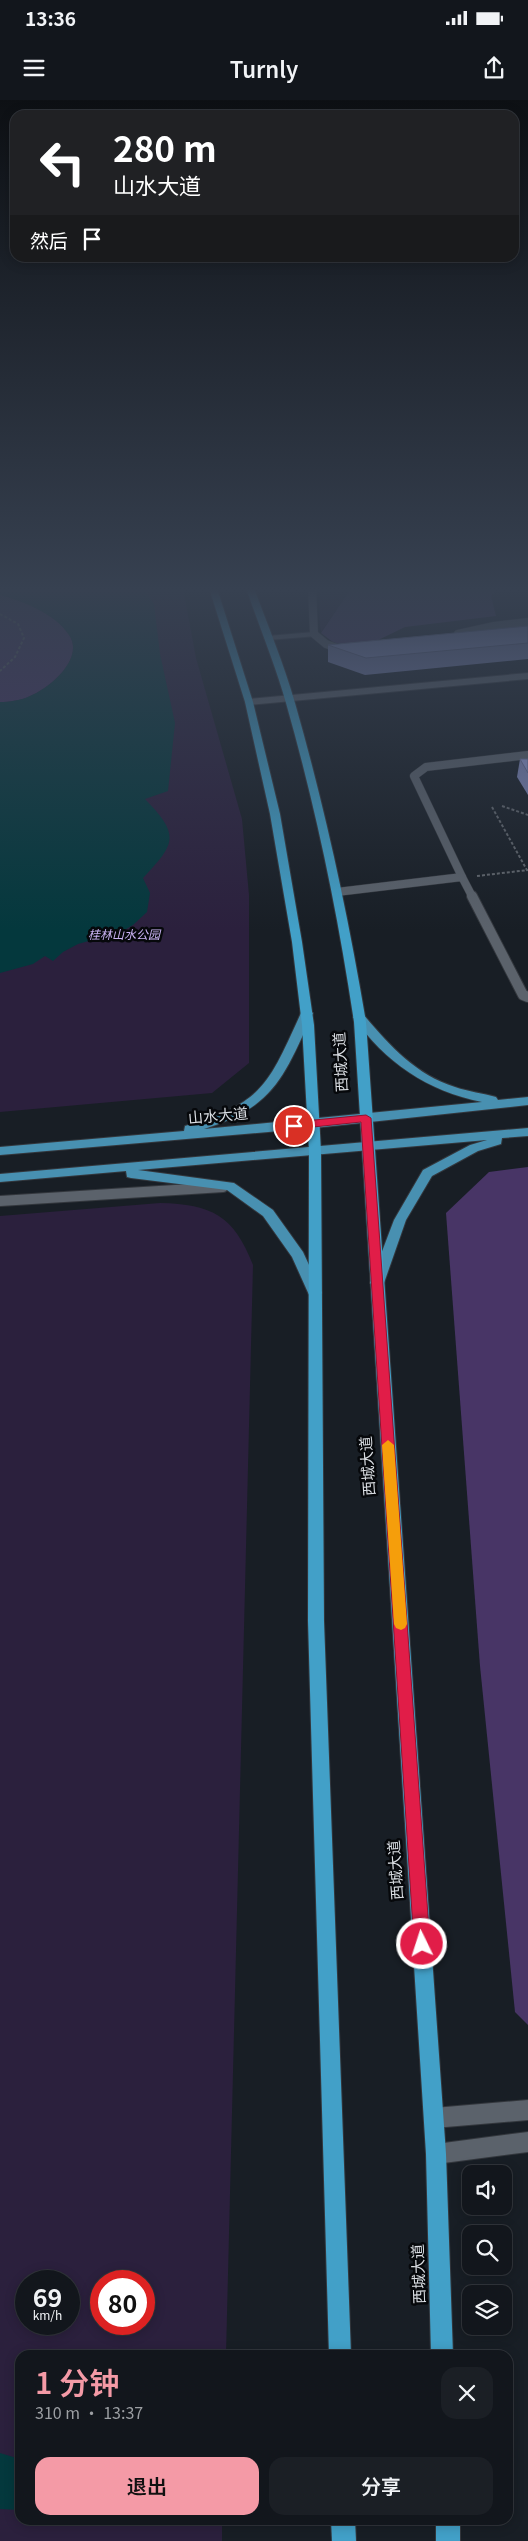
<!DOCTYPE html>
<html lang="zh">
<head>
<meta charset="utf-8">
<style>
	:root { --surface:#12161c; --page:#1b1f25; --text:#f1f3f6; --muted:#9c9fa3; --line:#31353b; --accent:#f49aa6 }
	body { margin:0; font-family:Georgia,"Noto Sans SC",serif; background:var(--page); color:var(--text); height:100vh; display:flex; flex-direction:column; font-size:19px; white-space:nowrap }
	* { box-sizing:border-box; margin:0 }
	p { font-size:16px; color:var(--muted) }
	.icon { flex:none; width:28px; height:28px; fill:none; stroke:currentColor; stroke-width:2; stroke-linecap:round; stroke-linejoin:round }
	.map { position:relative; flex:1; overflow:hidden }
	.drawer { position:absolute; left:15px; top:2250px; width:498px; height:175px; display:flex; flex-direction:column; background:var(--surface); border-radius:15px; box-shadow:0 2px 12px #0003,0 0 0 1px var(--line) }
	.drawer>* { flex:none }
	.guide { position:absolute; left:10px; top:10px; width:509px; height:152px; border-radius:15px; box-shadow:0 2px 12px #0003,0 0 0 1px var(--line); background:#202124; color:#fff; overflow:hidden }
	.fabs { position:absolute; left:462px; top:2065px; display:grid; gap:10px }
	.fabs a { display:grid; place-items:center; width:50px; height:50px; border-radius:10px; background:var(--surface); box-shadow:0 2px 12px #0003,0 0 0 1px var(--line); font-size:25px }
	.speed { position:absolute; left:15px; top:2170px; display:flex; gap:10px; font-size:25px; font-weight:700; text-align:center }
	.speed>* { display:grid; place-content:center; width:65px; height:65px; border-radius:50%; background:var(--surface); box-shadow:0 2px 12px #0003,0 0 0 1px var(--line); line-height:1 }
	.speed small { font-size:12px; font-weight:400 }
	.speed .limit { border:8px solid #d22; background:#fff; color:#111 }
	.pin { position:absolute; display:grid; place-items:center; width:42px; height:42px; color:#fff; margin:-21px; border:2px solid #fff; border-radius:50%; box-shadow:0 1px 5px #0007 }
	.me { position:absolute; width:55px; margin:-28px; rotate:356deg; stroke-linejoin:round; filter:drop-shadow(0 0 4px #0008) }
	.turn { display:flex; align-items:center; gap:18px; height:105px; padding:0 20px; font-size:22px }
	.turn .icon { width:65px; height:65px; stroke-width:2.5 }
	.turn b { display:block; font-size:35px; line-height:42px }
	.then { display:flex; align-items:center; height:48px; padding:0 20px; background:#0003; gap:10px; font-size:19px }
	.round { display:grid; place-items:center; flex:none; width:52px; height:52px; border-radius:15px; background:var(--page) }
	.head { display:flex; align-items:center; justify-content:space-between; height:85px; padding:0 20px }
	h1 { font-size:30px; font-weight:600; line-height:38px; color:var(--accent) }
	.cta { display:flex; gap:10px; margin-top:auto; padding:10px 20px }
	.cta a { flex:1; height:58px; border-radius:15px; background:var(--accent); color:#111; font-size:20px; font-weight:600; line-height:58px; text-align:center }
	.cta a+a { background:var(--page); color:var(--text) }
	.status { display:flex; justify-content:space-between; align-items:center; height:35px; padding:0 25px; background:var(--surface); direction:ltr }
	.status svg { height:14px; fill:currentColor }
	header { display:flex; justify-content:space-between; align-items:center; height:65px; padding:0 20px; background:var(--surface); font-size:22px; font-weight:600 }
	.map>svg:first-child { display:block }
	.green { fill:#2b203d; fill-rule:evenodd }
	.forest { fill:#483566 }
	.water { fill:#04383d }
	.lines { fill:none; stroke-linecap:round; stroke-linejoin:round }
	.service-far1-casing { stroke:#33373d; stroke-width:9 }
	.service-casing { stroke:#33373d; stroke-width:12 }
	.minor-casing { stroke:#33373d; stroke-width:2 }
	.tertiary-casing { stroke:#33373d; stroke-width:2 }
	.primary-casing { stroke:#33373d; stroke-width:2 }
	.trunk-casing { stroke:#33373d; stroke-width:2 }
	.path { stroke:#62676d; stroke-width:2; stroke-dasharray:3 2; stroke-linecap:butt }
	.service-far1 { stroke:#5b626b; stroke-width:8 }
	.service { stroke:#5b626b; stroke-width:10 }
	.minor { fill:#5b626b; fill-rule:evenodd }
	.tertiary { fill:#5b626b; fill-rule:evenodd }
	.primary { fill:#4890b1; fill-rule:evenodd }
	.trunk { fill:#42a0c8; fill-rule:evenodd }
	.wall { fill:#7f87b9 }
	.building { fill:#949dd7; stroke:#686e96 }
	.route { fill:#e11d48; stroke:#92132f }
	.slow { fill:#f59e0b }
	.labels { text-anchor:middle; stroke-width:5; stroke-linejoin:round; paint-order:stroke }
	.far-park-label { font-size:12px; font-style:italic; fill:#cab3f3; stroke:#06080b }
	.street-label { font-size:15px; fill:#dbdfe4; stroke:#06080b }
</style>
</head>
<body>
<div class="status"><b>13:36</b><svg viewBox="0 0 49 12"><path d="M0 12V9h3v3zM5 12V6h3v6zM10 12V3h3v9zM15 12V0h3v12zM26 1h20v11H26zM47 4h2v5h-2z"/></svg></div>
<header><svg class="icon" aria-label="menu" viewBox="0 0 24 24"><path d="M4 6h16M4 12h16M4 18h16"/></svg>Turnly<svg class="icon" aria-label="share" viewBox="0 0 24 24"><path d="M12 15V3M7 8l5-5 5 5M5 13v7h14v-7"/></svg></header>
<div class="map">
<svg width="528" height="2441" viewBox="0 0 528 2441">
	<rect width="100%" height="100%" fill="#181e25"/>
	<g class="green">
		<polygon points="0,488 183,488 196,558 242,719 249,795 249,963 212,993 0,1012"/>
		<path d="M319,488H357L348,493L321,532C318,517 321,504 319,488Z"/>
		<path d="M160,1103C212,1104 234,1116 253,1165L226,2255H20V2420H222V2441H0V1116ZM26,2181H69V2224H26ZM101,2181H144V2224H101Z"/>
	</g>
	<g class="forest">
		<polygon points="357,488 498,488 491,496 496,516 405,527 368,545 334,543 321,533 348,493"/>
		<path d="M0,495C23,501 56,514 69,535C85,558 50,588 30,596C22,600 9,602 0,602Z"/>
		<polygon points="528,1067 528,1925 515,1912 480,1566 446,1113 489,1072"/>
	</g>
	<g class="water">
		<path d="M0,488H144L154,504L160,554L175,623L168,691L145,699C180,735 176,743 143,778L150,793L147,812L133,825L111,838H99L78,844L63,852L53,861L45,856L33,864L0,873V602C9,602 22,600 30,596C50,588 85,558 69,535C56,514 23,501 0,495Z"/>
		<polygon points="0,2353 20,2359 20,2410 0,2409"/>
	</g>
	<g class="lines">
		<defs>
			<g id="service-far1">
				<polyline points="312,488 314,534 326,544 342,550"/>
				<polyline points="458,534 494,526 528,522"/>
				<polyline points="462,777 414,676 426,667 528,655"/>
				<polyline points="337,792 462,777 473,798"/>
			</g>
			<g id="service">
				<polyline points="472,796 523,895 528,897"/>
				<polyline points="0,1101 223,1087"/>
			</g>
			<polygon id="minor" points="314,532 317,532 317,536 268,540 264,538 268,536"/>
			<g id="tertiary">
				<polygon points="528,573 528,579 249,605 245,602 249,599"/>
				<polygon points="528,2000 528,2020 434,2028 427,2025 424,2018 427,2011 434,2008"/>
				<polygon points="528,2032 528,2052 436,2064 429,2061 426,2054 429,2047 436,2044"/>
			</g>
			<g id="primary">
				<path d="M307,909L313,913C284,976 275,1007 204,1029L482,1002C427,991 385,962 353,917L359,913L363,914C389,945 416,975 455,987C469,992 483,993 496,997L498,1000L528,997V1005L314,1028L0,1055V1047L184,1031L185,1026C263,1004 269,983 301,913Z"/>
				<polygon points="528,1028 528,1036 502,1038 501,1044 478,1051 432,1076 406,1120 384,1183 377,1188 370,1183 394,1120 423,1070 470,1045 487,1040 138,1070 234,1083 273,1110 303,1152 322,1193 315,1198 310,1197 292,1157 263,1116 227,1090 131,1078 127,1077 126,1071 0,1082 0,1074"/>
			</g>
			<g id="trunk">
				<polygon points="209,488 217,488 253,602 280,714 302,842 314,925 321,1051 324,1521 351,2255 329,2255 308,1521 309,1051 302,925 292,842 270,714 245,602"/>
				<path d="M246,488H254C268,526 284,564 295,603C325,708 348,814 366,922L446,2054L453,2255H431L426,2054L354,922C338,814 316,708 286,603C275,564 259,526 246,488Z"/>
				<polygon points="331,2420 355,2420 356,2441 332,2441"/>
				<rect x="436" y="2420" width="24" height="21"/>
			</g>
		</defs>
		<use href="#service-far1" class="service-far1-casing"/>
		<use href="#service" class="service-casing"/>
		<use href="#minor" class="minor-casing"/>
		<use href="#tertiary" class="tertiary-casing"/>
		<use href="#primary" class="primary-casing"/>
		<use href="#trunk" class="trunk-casing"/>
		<g class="path">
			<polyline points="0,514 18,524 24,538 15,557 0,571"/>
			<polyline points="502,706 528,715"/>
			<polyline points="492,707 528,772"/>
			<polyline points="477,776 528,770"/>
		</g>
		<use href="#service-far1" class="service-far1"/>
		<use href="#service" class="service"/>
		<use href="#minor" class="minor"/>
		<use href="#tertiary" class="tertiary"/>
		<use href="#primary" class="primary"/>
		<use href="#trunk" class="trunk"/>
	</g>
	<g class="wall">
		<polygon points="528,526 528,559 365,575 328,562 328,545"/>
		<polygon points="520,659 528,659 528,695 517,677"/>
	</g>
	<g class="building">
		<polygon points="528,526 528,543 366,558 328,545"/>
		<polygon points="520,659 528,659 528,673"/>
	</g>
	<linearGradient id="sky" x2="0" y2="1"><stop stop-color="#0d1014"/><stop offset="0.59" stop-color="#374151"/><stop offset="1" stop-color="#374151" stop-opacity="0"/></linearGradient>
	<rect width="528" height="830" fill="url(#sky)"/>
	<polygon class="route" points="366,1015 371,1018 430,1844 428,1850 422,1852 417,1850 414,1844 361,1022 294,1029 289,1026 294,1022"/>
	<polygon class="slow" points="388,1340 394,1345 407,1524 405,1528 401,1530 396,1528 394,1524 382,1345"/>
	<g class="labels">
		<g class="far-park-label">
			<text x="124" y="839">桂林山水公园</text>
		</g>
		<g class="street-label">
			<text transform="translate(341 962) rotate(-93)" y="5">西城大道</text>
			<text transform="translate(218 1016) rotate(-5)" y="5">山水大道</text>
			<text transform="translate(368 1366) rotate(-94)" y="5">西城大道</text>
			<text transform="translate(396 1770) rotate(-94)" y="5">西城大道</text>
			<text transform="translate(419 2174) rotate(-92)" y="5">西城大道</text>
		</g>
	</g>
</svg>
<div class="fabs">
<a><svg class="icon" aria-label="sound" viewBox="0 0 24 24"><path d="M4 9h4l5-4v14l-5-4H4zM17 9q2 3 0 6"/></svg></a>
<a><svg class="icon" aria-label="search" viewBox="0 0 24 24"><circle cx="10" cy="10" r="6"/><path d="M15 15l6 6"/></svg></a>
<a><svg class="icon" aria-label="layers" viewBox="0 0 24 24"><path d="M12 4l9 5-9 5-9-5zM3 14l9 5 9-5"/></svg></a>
</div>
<div class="speed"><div>69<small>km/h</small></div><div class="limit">80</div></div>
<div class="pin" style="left:294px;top:1026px;background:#d93025"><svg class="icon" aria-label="arrive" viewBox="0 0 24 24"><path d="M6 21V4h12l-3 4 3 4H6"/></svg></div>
<svg class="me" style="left:422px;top:1844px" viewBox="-20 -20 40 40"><circle r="17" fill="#e11d48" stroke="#fff" stroke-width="3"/><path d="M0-11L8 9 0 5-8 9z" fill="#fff"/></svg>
<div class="guide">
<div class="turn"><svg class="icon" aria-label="left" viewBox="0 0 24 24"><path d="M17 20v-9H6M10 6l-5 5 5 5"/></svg><div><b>280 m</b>山水大道</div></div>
<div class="then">然后<svg class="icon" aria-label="arrive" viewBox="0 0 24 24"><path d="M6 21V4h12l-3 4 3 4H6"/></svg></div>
</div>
<section class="drawer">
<div class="head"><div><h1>1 分钟</h1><p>310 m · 13:37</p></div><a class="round"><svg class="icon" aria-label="close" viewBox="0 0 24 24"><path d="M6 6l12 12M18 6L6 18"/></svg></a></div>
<div class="cta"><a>退出</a><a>分享</a></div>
</section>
</div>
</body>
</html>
